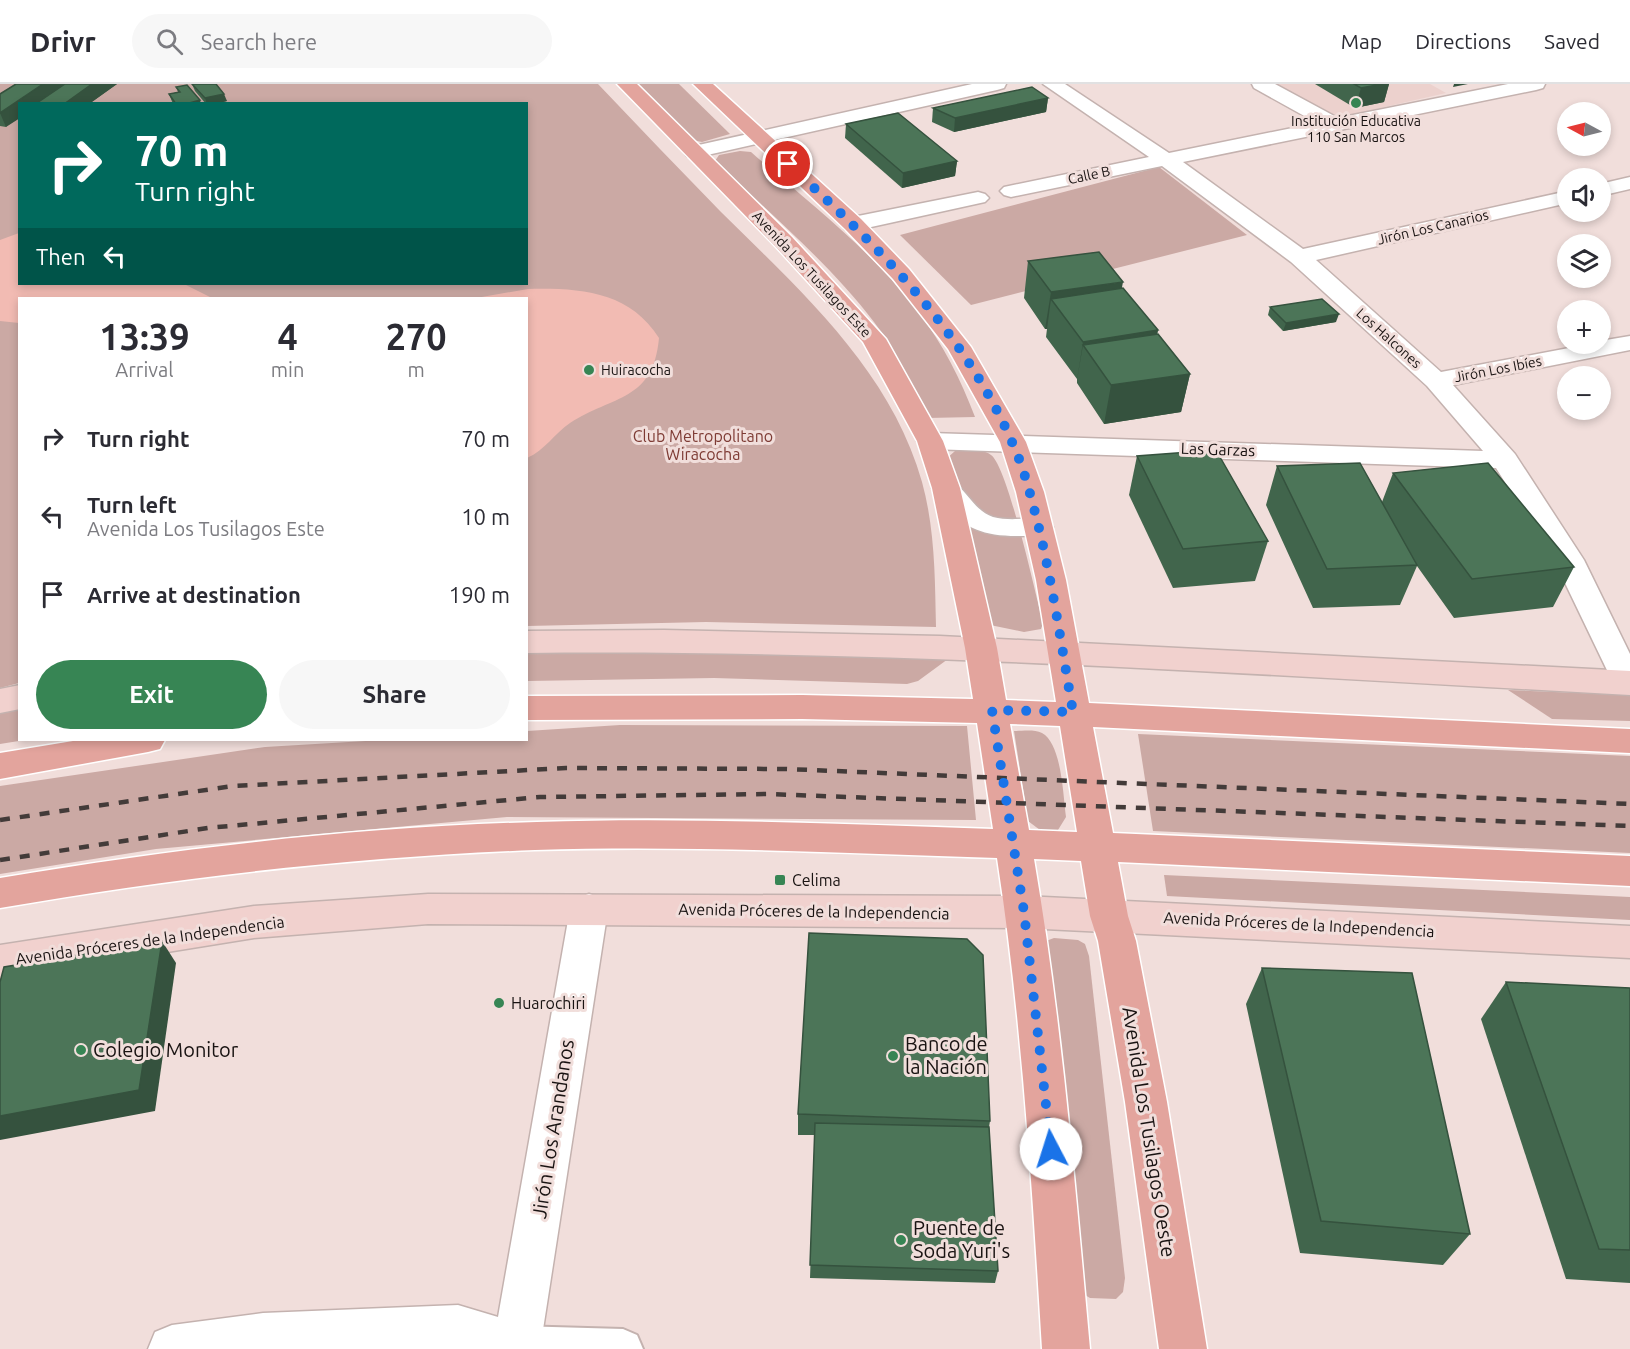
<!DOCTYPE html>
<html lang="en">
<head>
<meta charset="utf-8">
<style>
	:root { --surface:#fff; --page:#f7f7f7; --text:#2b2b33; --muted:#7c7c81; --line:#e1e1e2; --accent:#378554 }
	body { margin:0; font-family:Ubuntu,sans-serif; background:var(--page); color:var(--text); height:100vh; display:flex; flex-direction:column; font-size:22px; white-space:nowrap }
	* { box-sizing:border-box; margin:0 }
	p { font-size:20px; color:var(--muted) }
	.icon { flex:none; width:33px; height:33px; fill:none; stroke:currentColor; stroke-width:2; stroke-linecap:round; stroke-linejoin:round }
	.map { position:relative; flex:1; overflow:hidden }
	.details { position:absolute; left:18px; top:213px; width:510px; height:444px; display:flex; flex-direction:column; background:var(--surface); border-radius:0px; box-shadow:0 3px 9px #0003 }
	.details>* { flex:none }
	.hud { position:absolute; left:18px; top:18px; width:510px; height:183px; border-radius:0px; box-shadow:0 3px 9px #0003; background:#00695c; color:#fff; overflow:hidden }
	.needle { width:39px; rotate:277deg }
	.fabs { position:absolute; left:1557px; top:18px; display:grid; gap:12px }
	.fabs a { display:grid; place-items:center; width:54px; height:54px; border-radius:50%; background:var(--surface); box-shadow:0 3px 9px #0003; font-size:30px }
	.pin { position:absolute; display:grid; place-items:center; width:51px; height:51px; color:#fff; margin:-26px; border:3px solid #fff; border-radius:50%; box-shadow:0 2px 6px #0007 }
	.me { position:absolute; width:66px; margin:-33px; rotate:355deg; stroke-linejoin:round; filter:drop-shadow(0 0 4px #0008) }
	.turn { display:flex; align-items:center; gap:21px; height:126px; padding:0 18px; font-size:27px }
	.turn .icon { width:78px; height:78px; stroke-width:2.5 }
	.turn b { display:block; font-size:42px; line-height:51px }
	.then { display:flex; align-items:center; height:57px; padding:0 18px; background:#0003; gap:12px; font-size:22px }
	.eta { display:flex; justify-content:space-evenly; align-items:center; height:102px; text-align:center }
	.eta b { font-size:36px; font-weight:700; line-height:42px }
	.primary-button { display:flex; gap:12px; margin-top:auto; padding:12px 18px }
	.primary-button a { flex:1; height:69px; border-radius:36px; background:var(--accent); color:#fff; font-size:24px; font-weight:700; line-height:69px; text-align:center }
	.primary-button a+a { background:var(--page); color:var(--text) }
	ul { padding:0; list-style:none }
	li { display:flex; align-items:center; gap:18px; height:78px; padding:0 18px }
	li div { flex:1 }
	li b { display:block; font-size:22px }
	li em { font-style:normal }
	header { display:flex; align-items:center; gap:36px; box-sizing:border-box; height:84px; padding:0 30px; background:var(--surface); border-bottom:2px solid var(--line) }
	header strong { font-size:28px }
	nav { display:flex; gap:33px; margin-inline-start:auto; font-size:21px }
	.search { width:420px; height:54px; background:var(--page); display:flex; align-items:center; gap:15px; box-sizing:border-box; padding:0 21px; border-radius:33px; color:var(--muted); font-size:22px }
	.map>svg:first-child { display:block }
	.built { fill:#ecd1cd }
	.green { fill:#cba9a4; fill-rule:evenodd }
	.water { fill:#f2bbb3 }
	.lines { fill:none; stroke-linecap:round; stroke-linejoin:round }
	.pedestrian-casing { stroke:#c4b2af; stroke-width:4 }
	.minor-casing { stroke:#c4b2af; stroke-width:3 }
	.secondary-casing { stroke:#c4b2af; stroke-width:3 }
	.primary-casing { stroke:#fff; stroke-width:3 }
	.pedestrian { fill:#fff; fill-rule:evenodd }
	.minor { fill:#fff; fill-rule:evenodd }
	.secondary { fill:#f1d1ce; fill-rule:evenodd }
	.primary { fill:#e3a49d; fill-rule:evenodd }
	.rail { stroke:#433b39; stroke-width:4.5; stroke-dasharray:10 10; stroke-linecap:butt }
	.wall { fill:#41654c }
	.shaded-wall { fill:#35523e }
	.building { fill:#4c7558; stroke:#35523e; stroke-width:1.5 }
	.route { stroke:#1a73e8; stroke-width:10; stroke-dasharray:0 18 }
	.poi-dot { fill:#378554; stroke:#f1dedb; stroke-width:2 }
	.labels { text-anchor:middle; stroke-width:6; stroke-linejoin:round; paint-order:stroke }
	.far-poi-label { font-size:14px; fill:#191312; stroke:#f1dedb }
	.far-street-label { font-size:14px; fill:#191312; stroke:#f1dedb }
	.park-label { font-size:16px; fill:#7e3b34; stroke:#f1dedb }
	.street-label { font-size:16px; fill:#191312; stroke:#f1dedb }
	.poi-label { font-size:16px; fill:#191312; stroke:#f1dedb; text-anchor:start }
	.near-poi-label { font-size:20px; fill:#191312; stroke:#f1dedb; text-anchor:start }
	.near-street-label { font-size:20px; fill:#191312; stroke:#f1dedb }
</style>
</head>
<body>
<header>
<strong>Drivr</strong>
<div class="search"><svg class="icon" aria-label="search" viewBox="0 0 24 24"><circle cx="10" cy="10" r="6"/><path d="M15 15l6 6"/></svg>Search here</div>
<nav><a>Map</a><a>Directions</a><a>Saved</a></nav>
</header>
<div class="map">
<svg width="1630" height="1265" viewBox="0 0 1630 1265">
	<rect width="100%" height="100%" fill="#f1dedb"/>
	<polygon class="built" points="1275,0 1430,0 1446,9 1345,32 1327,29"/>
	<g class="green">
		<path d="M0,0H598C639,43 680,86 721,128C801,207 891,287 922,398C935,445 935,494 936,543L706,538L527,542L526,214H20L19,599L0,604ZM20,20H526V200H20Z"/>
		<polygon points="637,0 679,0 730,50 702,58 692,56"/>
		<path d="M740,67L751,68C809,119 873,167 919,229C943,260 961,296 975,333L927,334C911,302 896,266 874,238C830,180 767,127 715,77L719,71Z"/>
		<polygon points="1159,83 1247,151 971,221 900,151"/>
		<path d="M955,367C966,367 981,364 991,371C1008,383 1036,513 1043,539L1041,545L1024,548L990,541L945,376Z"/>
		<polygon points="657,566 948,575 918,597 907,600 714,594 527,597 526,568"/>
		<polygon points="1508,606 1630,611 1630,637 1552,635"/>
		<polygon points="19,622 20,656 25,656 0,660 0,626"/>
		<polygon points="620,641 967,642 976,736 507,733 156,765 0,790 0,702 265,663 382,656 526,656 527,647"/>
		<path d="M1014,647C1022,647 1034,645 1042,649C1062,660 1063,712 1066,733L1058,746H1040L1028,737Z"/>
		<polygon points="1138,650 1630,672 1630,769 1153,747"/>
		<polygon points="1164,791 1630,813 1630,836 1167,812"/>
		<polygon points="1054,854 1078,856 1085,860 1089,872 1125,1194 1123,1208 1116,1215 1090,1214 1080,1208 1046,857"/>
	</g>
	<g class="water">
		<polygon points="19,149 20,200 184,200 212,214 20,214 19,239 0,237 0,156"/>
		<path d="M528,205C580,204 629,207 659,254C653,318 613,311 570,339C554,350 545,366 527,374L526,214H476Z"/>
	</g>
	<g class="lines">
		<defs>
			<polygon id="pedestrian" points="517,1242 623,1245 637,1251 643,1265 498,1265 497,1262 503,1248"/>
			<g id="minor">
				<polygon points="972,0 1006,0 1004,4 997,6 694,74 687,72 684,68 687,64 694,62"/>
				<polygon points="1043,0 1065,0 1169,69 1317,39 1254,4 1252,0 1275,0 1338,34 1508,0 1545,0 1543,4 1536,6 1183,78 1303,165 1568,107 1568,119 1316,176 1441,288 1590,260 1600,260 1600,257 1630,252 1630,266 1453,301 1515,370 1584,476 1630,570 1630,610 1617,607 1554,476 1496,384 930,365 921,363 917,357 921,351 930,349 1483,367 1427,302 1291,178 1162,82 1011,113 1004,111 1000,107 1004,103 1149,73"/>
				<polygon points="1630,93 1630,105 1600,112 1600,100"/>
				<polygon points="978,108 985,110 989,114 985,118 853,147 845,145 842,140 845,135 853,133"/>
				<path d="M946,395C966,401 972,426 993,433C1011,438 1031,432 1049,437L1053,443L1049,449C1038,452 1028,452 1017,452C974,452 956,439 932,404L936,398Z"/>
				<polygon points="589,810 602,814 608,825 540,1265 148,1265 155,1248 172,1241 263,1229 458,1221 498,1233 570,825 576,814"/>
			</g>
			<g id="secondary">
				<path d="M664,546L940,552L1630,587V611C1262,591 895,565 526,569V547Z"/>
				<polygon points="20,601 20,625 0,629 0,605"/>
				<polygon points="428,810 1024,812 1630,842 1630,874 1024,844 428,840 254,854 0,895 0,861 254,822"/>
			</g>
			<g id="primary">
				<path d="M617,0H637L792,153L886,255L943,357L960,404L997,564L1006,616L1056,618L1036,496L1016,408L1000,358L948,265L893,195L845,145L693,0H713L861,135L909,185L971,263L1026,358L1044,408L1066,496L1089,619L1630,645V669L1093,643L1113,749L1630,772V802L1118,778L1128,832L1136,857L1167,1018L1207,1265H1159L1125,1018L1098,857L1090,832L1081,777L1034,775C1062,937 1075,1101 1090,1265H1042C1032,1101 1022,937 997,774C843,769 688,761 535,766C355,773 177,793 0,824V794C178,764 357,743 537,738C689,733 841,740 993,745L977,639L802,635L526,636V612L802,611L973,615L965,564L932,404L917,357L863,258L776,163ZM1010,640L1060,642L1077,748L1029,746Z"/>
				<polygon points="79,656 165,656 160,665 148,668 0,695 0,669"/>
			</g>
		</defs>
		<use href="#pedestrian" class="pedestrian-casing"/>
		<use href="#minor" class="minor-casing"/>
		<use href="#secondary" class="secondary-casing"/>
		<use href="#primary" class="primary-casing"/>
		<use href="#pedestrian" class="pedestrian"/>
		<use href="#minor" class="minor"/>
		<use href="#secondary" class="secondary"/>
		<use href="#primary" class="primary"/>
		<g class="rail">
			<polyline points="0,736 233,702 566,684 786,685 1630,720"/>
			<polyline points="0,776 208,744 540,713 768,710 1630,742"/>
		</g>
	</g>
	<g class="wall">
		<polygon points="16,0 117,0 89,20 20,20 6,43 0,42 0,10"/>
		<polygon points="192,0 227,17 215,20 206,20 195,7"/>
		<polygon points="1315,0 1389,0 1384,18 1355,24"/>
		<polygon points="176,3 201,20 173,20 169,10 178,8"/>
		<polygon points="1048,14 1046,28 954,48 932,38 933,24"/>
		<polygon points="846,40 957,77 955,92 902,104 845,54"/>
		<polygon points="1028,177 1122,205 1158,246 1157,250 1190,290 1181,328 1104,340 1077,299 1077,295 1046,253 1047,245 1045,245 1024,214"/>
		<polygon points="1270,223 1336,238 1283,247 1268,231"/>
		<polygon points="1137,372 1268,457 1255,497 1173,504 1129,411"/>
		<polygon points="1277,382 1382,418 1393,389 1574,483 1553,523 1454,534 1417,482 1400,521 1313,524 1266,421"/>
		<polygon points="1262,884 1470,1150 1443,1181 1300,1169 1246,920"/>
		<polygon points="1506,898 1630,904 1630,1199 1566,1195 1481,935"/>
		<polygon points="798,1030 990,1037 989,1043 998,1187 995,1199 810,1194 815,1051 798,1051"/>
	</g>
	<g class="shaded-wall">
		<polygon points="43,0 69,0 40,20 20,20 20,34 6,43 0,29"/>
		<polygon points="92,0 117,0 89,20 64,20"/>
		<polygon points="1382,0 1389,0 1384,18 1355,24 1361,4"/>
		<polygon points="1454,0 1468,0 1453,3"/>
		<polygon points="224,10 227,17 215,20 207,20 205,14"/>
		<polygon points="1048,14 1046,28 954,48 955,34"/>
		<polygon points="200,16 201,20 186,20"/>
		<polygon points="957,77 955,92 902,104 903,89"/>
		<polygon points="1123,198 1116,235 1051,215 1047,245 1045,245 1051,208"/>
		<polygon points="1339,230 1336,238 1283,247 1286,239"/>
		<polygon points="1158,246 1150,284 1083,261 1077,296 1083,258"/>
		<polygon points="1190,290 1181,328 1104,340 1111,301"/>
		<polygon points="162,857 176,879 155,1027 0,1056 0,1032"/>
	</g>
	<g class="building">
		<polygon points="16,0 43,0 0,29 0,10"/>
		<polygon points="65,0 92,0 64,20 37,19"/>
		<polygon points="192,0 216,0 224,10 205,14"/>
		<polygon points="1354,0 1382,0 1361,4"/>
		<polygon points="187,1 200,16 186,20 176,20 169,10 180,8 176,3"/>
		<polygon points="1032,3 1048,14 955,34 933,24"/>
		<polygon points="898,29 957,77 903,89 846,40"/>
		<polygon points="1099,168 1123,198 1051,208 1028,177"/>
		<polygon points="1123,204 1158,246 1083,258 1051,215"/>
		<polygon points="1322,215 1339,230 1286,239 1270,223"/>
		<polygon points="1158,250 1190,290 1111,301 1083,261"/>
		<polygon points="1216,366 1268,457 1183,465 1137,372"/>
		<polygon points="1360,379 1417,481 1327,485 1277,382"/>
		<polygon points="1488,379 1574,483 1472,495 1393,389"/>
		<polygon points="809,849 967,855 983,871 990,1037 798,1030"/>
		<polygon points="162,857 139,1006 0,1032 0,898 4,883"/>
		<polygon points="1262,884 1412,889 1470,1150 1321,1137"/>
		<polygon points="1506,898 1630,904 1630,1166 1599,1165"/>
		<polygon points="815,1039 989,1043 998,1187 810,1181"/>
	</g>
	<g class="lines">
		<path class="route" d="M788,80C877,161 963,246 1012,358C1024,384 1031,413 1038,440C1053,502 1062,565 1073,628L992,626L1024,828L1051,1065"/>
	</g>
	<g class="poi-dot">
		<circle cx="1356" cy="19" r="6"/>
		<circle cx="589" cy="286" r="6"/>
		<rect x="774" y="790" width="12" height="12" rx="3"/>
		<circle cx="499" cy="919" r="6"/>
		<circle cx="81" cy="966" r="6"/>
		<circle cx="893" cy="972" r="6"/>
		<circle cx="901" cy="1156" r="6"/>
	</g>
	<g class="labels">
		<g class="far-poi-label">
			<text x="1356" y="42">Institución Educativa<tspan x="1356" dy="16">110 San Marcos</tspan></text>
			<text x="601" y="291" text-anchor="start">Huiracocha</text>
		</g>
		<g class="far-street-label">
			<text transform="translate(1089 91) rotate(-12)" y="5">Calle B</text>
			<text transform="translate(1433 143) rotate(-13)" y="5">Jirón Los Canarios</text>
			<text transform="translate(812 190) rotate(47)" y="5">Avenida Los Tusilagos Este</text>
			<text transform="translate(1389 254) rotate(42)" y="5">Los Halcones</text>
			<text transform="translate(1498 285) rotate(-11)" y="5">Jirón Los Ibíes</text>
		</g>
		<g class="park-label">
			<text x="703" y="358">Club Metropolitano<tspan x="703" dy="18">Wiracocha</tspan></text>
		</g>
		<g class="street-label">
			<text transform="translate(1218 365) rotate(2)" y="6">Las Garzas</text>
			<text transform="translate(814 827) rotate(1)" y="6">Avenida Próceres de la Independencia</text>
			<text transform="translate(1299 840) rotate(3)" y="6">Avenida Próceres de la Independencia</text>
			<text transform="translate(150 856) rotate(-8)" y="6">Avenida Próceres de la Independencia</text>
		</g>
		<g class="poi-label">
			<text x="792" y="802">Celima</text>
			<text x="511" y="925">Huarochiri</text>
		</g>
		<g class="near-poi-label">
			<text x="905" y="967">Banco de<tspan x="905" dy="23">la Nación</tspan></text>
			<text x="93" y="973">Colegio Monitor</text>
			<text x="913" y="1151">Puente de<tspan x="913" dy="23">Soda Yuri's</tspan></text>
		</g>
		<g class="near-street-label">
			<text transform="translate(553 1045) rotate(-81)" y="7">Jirón Los Arandanos</text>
			<text transform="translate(1149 1048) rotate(81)" y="7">Avenida Los Tusilagos Oeste</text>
		</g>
	</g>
</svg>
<div class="fabs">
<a><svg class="needle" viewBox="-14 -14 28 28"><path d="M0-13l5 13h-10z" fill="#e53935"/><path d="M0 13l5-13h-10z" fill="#7c7c81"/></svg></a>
<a><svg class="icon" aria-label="sound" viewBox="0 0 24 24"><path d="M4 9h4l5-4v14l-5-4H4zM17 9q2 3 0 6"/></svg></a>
<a><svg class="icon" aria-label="layers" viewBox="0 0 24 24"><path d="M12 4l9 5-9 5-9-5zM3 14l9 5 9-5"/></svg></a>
<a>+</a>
<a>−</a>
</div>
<div class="pin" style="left:788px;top:80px;background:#d93025"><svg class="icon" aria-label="arrive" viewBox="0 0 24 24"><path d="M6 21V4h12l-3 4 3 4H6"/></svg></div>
<svg class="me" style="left:1051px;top:1065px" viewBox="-20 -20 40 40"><circle r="19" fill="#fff"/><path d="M0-13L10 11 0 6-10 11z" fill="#1a73e8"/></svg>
<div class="hud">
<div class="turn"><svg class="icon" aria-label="right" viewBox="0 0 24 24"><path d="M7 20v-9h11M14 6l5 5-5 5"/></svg><div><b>70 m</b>Turn right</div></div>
<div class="then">Then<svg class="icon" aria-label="left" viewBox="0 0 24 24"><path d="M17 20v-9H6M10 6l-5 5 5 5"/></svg></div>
</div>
<section class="details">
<div class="eta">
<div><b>13:39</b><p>Arrival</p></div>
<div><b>4</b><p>min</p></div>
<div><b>270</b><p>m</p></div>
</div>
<ul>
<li><svg class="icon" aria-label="right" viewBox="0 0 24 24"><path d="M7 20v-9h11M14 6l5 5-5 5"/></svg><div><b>Turn right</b></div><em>70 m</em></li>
<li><svg class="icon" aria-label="left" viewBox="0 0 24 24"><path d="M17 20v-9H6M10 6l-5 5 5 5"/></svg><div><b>Turn left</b><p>Avenida Los Tusilagos Este</p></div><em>10 m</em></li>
<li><svg class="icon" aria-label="arrive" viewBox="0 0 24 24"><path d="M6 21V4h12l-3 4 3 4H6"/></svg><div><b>Arrive at destination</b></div><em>190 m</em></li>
</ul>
<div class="primary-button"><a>Exit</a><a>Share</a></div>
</section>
</div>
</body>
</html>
